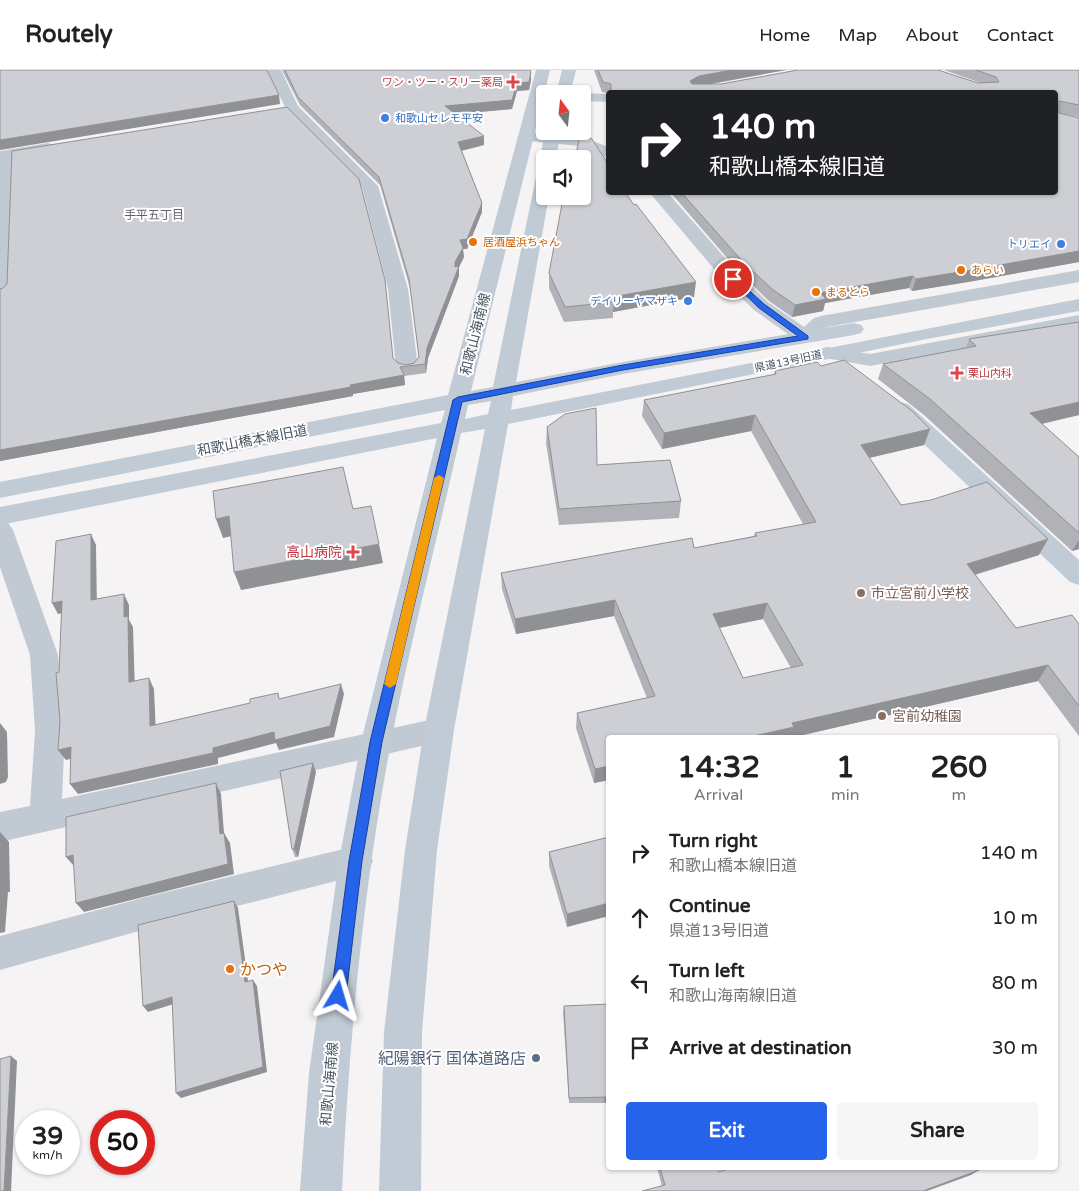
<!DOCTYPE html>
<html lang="en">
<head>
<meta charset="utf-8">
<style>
	:root { --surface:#fff; --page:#f6f6f6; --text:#222; --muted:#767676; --line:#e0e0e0; --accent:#2563eb }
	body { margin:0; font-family:"Varela Round","Noto Sans JP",sans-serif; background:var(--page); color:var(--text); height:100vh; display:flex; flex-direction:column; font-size:19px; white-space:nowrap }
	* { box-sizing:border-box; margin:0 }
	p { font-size:16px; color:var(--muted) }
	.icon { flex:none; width:28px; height:28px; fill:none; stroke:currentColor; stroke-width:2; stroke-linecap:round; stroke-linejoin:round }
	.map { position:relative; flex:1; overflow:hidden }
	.sheet { position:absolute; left:606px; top:665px; width:452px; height:435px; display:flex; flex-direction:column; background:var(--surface); border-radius:5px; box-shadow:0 1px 4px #0004 }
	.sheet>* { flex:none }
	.top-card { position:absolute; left:606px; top:20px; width:452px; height:105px; border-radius:5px; box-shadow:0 1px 4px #0004; background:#202124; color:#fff; overflow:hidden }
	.needle { width:32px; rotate:345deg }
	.fabs { position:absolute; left:536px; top:15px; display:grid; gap:10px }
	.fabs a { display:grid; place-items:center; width:55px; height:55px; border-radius:5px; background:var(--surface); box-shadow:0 1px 4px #0004; font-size:25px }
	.speed { position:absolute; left:15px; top:1040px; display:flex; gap:10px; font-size:25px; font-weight:700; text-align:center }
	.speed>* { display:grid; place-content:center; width:65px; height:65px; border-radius:50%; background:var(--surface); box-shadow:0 1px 4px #0004; line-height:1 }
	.speed small { font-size:12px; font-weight:400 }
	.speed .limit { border:8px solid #d22; background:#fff; color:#111 }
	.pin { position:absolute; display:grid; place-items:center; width:42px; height:42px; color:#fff; margin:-21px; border:2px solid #fff; border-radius:50%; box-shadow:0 1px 5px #0007 }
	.me { position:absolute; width:55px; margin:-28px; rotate:7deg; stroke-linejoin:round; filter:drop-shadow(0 0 4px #0008) }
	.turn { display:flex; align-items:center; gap:18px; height:105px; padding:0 20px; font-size:22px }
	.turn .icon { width:65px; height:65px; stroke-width:2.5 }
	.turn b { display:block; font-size:35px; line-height:42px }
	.eta { display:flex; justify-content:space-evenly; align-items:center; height:85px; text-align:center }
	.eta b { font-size:30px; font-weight:800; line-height:35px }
	.action { display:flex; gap:10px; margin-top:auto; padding:10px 20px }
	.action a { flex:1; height:58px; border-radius:5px; background:var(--accent); color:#fff; font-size:20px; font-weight:800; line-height:58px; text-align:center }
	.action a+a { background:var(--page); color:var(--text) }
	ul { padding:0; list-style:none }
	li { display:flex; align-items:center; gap:15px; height:65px; padding:0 20px }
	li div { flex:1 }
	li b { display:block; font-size:19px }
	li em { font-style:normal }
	header { display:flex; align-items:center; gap:30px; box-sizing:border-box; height:70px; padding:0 25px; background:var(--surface); border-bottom:1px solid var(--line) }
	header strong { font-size:24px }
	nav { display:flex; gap:28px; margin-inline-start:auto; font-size:18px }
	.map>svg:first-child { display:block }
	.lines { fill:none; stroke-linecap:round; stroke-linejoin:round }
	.street { fill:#c1cad2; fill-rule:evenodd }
	.secondary { fill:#c1cbd6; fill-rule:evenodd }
	.wall { fill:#b0b2b7; fill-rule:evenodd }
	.shaded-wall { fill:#909195 }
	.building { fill:#cdcfd5; stroke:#909195; fill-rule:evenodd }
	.route { fill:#2563eb; stroke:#184099 }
	.slow { fill:#f59e0b }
	.health-dot { fill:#e0444e; stroke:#fff; stroke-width:2 }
	.shop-dot { fill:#3f7fe0; stroke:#fff; stroke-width:2 }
	.food-dot { fill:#e8710a; stroke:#fff; stroke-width:2 }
	.education-dot { fill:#8d6e63; stroke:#fff; stroke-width:2 }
	.service-dot { fill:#5c6f8a; stroke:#fff; stroke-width:2 }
	.labels { text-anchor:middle; stroke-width:4; stroke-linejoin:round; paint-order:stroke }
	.far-health-label { font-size:11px; fill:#be3a42; stroke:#fff; text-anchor:end }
	.far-shop-label { font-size:11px; fill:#366cbe; stroke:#fff; text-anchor:end }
	.far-food-label { font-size:11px; fill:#c56008; stroke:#fff; text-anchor:start }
	.far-street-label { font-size:11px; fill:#4a5661; stroke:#fff }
	.far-neighbourhood-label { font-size:12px; fill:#5f6368; stroke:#fff }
	.street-label { font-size:14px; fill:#4a5661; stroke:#fff }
	.health-label { font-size:14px; fill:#be3a42; stroke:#fff; text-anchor:end }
	.education-label { font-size:14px; fill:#785e54; stroke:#fff; text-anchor:start }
	.near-food-label { font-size:16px; fill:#c56008; stroke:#fff; text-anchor:start }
	.near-service-label { font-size:16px; fill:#4e5e75; stroke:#fff; text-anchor:end }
</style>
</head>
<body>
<header>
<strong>Routely</strong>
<nav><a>Home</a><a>Map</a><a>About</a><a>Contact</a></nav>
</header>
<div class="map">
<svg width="1079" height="1121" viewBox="0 0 1079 1121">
	<rect width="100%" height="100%" fill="#f5f3f3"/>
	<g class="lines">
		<g class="street">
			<polygon points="267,0 281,0 298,36 378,116 408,219 418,297 414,301 407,303 400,301 396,297 388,219 362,117 287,41"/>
			<polygon points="582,23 609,24 609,32 582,31 582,24 578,24"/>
			<polygon points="525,62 581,67 609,77 609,88 578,76 520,70 517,67"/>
			<polygon points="48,73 54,75 56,78 54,81 14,88 10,222 7,226 0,228 0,81"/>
			<path d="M649,122H667L740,205L768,232L804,257L814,248L821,246L1079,200V212L827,257C818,266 812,275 798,271L754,240L726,213Z"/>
			<polygon points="1079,245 1079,257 870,296 820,287 817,283 820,279 827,277 870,284"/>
			<polygon points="0,451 9,454 13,460 58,585 65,661 62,729 439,648 450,651 454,660 450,669 439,672 0,772 0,742 30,736 35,661 30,585 0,497"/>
			<polygon points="356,776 368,780 373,791 368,802 356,806 146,859 0,900 0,866 146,827"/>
		</g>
		<g class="secondary">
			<path d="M536,0H550L471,321L493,317L537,102L545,97V126H549L516,312L623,292L854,253L861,255L864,259L861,263L854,265L623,304L513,326L511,340L1079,229V241L927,269L508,354L454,660L437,780L422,962L421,1121H379L384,962L405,780L424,660L485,359L461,363C438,466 411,569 391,672C363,820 349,971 342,1121H300L309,1003L339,791L361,672L437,368L0,455V437L441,353L445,340L0,428V412L448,325ZM491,331L488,344L465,349L468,335Z"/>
			<polygon points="562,0 576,0 570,24 556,24"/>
			<polygon points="545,61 561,61 556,89 545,89 545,93 540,89"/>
			<polygon points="900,332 908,334 1079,490 1079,515 1070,512 892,344 889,339 892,334"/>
		</g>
	</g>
	<g class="wall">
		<polygon points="282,0 530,0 531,2 531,10 529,20 517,21 512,39 454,44 484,75 462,81 482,133 482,142 467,179 463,179 464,187 459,197 459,206 428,288 426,303 404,306 405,315 353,324 353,326 0,391 0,219 393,288 398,293 406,295 414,293 419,287 410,218 380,115 300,35"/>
		<polygon points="594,0 786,0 712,14 721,14 798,0 938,0 978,13 981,13 944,0 1079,0 1079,47 1059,43 1079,48 1079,192 968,212 912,221 909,218 825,233 823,241 792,247 769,231 741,204 670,122 1056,122 1056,22 609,22 609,37 608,37 607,34 608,23 602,22"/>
		<polygon points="608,94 608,97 694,227 613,242 613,248 564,252 549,218 549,203 566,134"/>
		<polygon points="969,269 1079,345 1042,354 1079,387 1079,479 1072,481 924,345 878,309 883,294 966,278"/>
		<path d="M821,296L930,359L924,375L869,388L901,435L1039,485L975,505L1016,558L1079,554V666L1038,611L790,668H609V710L594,713L576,658L577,643L647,628L614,546L516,564L502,519L501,503L694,478L754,466L755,463L803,454L751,361L662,379L642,346L644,330L774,305L775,301ZM763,549L791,598L743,608L719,558Z"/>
		<polygon points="547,357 597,395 681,431 679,448 559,455 546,373"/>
		<polygon points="316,702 298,787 295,787 292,779"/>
		<polygon points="609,767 567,857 549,796 549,782"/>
		<polygon points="609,934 609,1031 604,1033 569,1033 563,942 564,936"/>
		<polygon points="657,1098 718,1098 719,1102 971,1105 662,1116"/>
	</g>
	<g class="shaded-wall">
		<polygon points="732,0 786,0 698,16 689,22 690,11 699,6"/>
		<polygon points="531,2 531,10 529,20 517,21 512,39 445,45 445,36 517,13"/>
		<polygon points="279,25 280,34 0,80 0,70"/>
		<polygon points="484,66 484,75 459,81 458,72"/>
		<polygon points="482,133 482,142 467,179 463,179 464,187 459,197 459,206 428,288 426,303 425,294 427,278 455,192 460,170"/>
		<polygon points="1079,181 1079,192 968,212 912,221 916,209"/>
		<polygon points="913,206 909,218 825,233 823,241 792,247 795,235 820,223"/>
		<polygon points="696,212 694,227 613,242 614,232 612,227"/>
		<polygon points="404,305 405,315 353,324 353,326 0,391 0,380"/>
		<polygon points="1079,332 1079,345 1023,358 1030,343"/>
		<polygon points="755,345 751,361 662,379 664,363"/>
		<polygon points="930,359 924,375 856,391 861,375"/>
		<polygon points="229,446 236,465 223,468 216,449"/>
		<polygon points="91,464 96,475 97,541 91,530"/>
		<polygon points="1048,469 1039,485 959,509 967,494"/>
		<polygon points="1079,470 1079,479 1072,481"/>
		<polygon points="379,474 383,493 241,520 234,502"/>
		<polygon points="124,524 129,535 129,550 133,557 135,623 129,612 124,547"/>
		<polygon points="615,530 614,546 516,564 515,549"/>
		<polygon points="62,531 68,542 58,544 52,533"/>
		<polygon points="767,533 763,549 709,560 713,544"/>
		<polygon points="1048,595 1038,611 790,668 745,668 792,653"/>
		<polygon points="149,608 154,619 156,666 150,656"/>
		<polygon points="341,614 344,624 334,667 279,680 276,673 218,688 218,694 78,724 70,714"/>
		<polygon points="0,653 7,662 8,707 6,712 0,714"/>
		<polygon points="71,677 78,687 66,690 58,680"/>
		<polygon points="313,693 316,702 298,787 294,779"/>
		<polygon points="609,696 609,710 594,713 595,699"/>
		<polygon points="216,713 221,724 224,763 230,773 234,804 84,842 76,833 220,764"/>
		<polygon points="0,762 9,772 10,822 8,822 5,862 0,863"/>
		<polygon points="73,785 74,796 66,787"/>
		<polygon points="234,831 238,838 249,918 245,912"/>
		<polygon points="609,833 609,846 567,857 567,844"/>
		<polygon points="253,910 257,916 267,1002 181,1028 176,1023"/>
		<polygon points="172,927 177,933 148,942 143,936"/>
		<polygon points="11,986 17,991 11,1121 4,1121"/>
		<polygon points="609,1026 609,1031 604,1033 605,1027"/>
		<polygon points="979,1100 971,1105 927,1121 923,1121"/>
	</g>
	<g class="building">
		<polygon points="0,0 267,0 279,25 0,70"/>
		<polygon points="285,0 530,0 531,2 529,12 517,13 512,30 445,36 484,66 458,72 482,133 467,169 460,170 463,178 455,192 455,197 459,196 427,278 425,294 400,297 404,305 350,315 351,317 0,380 0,219 3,218 7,214 12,81 287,37 359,109 385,210 393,288 398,293 406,295 414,293 419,287 409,209 379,107 298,27"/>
		<polygon points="598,0 732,0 699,6 690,11 692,14 721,14 798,0 938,0 978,13 999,12 996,7 976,0 1079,0 1079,35 1059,31 1059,43 1079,48 1079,181 972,200 916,209 913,206 820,223 826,229 795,235 772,219 743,192 681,122 1056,122 1056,22 609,22 611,22 611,14 603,12"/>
		<polygon points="580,65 592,69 608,94 607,95 609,99 609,122 625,122 634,135 636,134 696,212 612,227 614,232 565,237 549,203 562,134 566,134 567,126 582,126 582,89 575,89"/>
		<polygon points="1079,252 1079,332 1030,343 1079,387 1079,463 930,329 883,294 976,276 969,269"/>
		<path d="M844,290L912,341L930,359L861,375L901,435L931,430L987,412L1048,469L967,494L1016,558L1072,545L1079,554V636L1048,595L792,653L794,657L745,668H609V696L595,699L577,643L655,626L615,530L515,549L501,503L692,468L694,478L757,466L755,463L816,452L755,345L664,363L644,330L776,304L775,301L817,292L821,296ZM767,533L803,595L743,608L713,544Z"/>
		<polygon points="596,338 597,395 670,390 681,431 559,439 547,357 565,344"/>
		<polygon points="343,397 353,439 371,436 379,474 234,502 229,446 216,449 213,421"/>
		<polygon points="91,464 91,530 124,524 124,547 128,546 129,612 149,608 150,656 250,633 250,629 278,623 279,629 341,614 330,656 275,670 274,662 213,678 213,683 70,714 71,677 58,680 60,651 56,603 59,602 62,531 52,533 56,471"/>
		<polygon points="313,693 294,779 292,779 280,701"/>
		<polygon points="216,713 220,764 224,763 228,794 76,833 73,785 66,787 66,747"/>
		<polygon points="609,767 609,833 567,844 549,782"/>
		<polygon points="234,831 245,912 253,910 263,997 176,1023 172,927 143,936 138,855"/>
		<polygon points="609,934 609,1026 605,1027 569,1028 564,936"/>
		<polygon points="11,986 4,1121 0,1121 0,989"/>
		<polygon points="660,1098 718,1098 719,1102 730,1098 978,1098 979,1100 923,1121 642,1121 665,1115"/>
	</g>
	<polygon class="route" points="733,206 764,234 808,266 808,269 623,300 462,332 382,672 362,791 346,926 344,931 338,934 333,931 331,926 349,791 370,672 453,330 458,327 623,295 798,266 759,238 730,210 729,209"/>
	<polygon class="slow" points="439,405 444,408 396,614 390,618 384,614 434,408"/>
	<g class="health-dot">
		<path d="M510.5 4.5h5v5h5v5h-5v5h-5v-5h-5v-5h5z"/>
		<path d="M954.5 295.5h5v5h5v5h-5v5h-5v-5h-5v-5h5z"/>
		<path d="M350.5 474.5h5v5h5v5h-5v5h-5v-5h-5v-5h5z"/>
	</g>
	<g class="shop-dot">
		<circle cx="385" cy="48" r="5"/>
		<circle cx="1061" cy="174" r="5"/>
		<circle cx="688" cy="231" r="5"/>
	</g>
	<g class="food-dot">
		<circle cx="473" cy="172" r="5"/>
		<circle cx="961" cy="200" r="5"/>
		<circle cx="816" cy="222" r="5"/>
		<circle cx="230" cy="899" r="5"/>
	</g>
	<g class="education-dot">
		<circle cx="861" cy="523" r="5"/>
		<circle cx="882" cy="646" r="5"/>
	</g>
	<circle class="service-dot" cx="536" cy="988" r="5"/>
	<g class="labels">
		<g class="far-health-label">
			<text x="503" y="16">ワン・ツー・スリー薬局</text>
			<text x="968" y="307" text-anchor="start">栗山内科</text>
		</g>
		<g class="far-shop-label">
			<text x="395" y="52" text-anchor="start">和歌山セレモ平安</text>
			<text x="1051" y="178">トリエイ</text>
			<text x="678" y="235">デイリーヤマザキ</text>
		</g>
		<g class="far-food-label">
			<text x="483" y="176">居酒屋浜ちゃん</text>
			<text x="971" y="204">あらい</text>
			<text x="826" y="226">まるとら</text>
		</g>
		<g class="far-street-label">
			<text transform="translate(788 291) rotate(-12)" y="4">県道13号旧道</text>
		</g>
		<g class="far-neighbourhood-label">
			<text x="154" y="149">手平五丁目</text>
		</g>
		<g class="street-label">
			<text transform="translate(475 264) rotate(-76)" y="5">和歌山海南線</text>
			<text transform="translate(252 370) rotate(-11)" y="5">和歌山橋本線旧道</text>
			<text transform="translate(329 1014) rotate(-85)" y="5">和歌山海南線</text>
		</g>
		<g class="health-label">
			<text x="342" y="487">高山病院</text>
		</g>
		<g class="education-label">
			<text x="871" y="528">市立宮前小学校</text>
			<text x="892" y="651">宮前幼稚園</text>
		</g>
		<g class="near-food-label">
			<text x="240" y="905">かつや</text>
		</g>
		<g class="near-service-label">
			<text x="526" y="994">紀陽銀行 国体道路店</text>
		</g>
	</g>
</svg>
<div class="fabs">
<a><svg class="needle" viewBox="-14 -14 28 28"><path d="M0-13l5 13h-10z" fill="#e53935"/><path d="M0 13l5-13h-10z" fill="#767676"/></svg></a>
<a><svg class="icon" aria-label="sound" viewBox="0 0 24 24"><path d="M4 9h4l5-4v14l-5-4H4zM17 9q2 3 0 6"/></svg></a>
</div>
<div class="speed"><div>39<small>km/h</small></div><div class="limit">50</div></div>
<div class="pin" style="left:733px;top:209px;background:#d93025"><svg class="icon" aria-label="arrive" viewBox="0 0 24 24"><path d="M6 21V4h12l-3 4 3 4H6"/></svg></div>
<svg class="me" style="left:338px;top:926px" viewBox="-20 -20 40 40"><path d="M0-17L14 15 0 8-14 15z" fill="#2563eb" stroke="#fff" stroke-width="4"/></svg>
<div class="top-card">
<div class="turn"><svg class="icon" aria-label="right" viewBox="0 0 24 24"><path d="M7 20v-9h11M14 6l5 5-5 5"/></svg><div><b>140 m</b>和歌山橋本線旧道</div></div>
</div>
<section class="sheet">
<div class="eta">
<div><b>14:32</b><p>Arrival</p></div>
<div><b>1</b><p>min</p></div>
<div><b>260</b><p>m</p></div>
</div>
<ul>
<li><svg class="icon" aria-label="right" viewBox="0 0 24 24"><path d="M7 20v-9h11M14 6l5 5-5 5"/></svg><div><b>Turn right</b><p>和歌山橋本線旧道</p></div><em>140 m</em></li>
<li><svg class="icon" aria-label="ahead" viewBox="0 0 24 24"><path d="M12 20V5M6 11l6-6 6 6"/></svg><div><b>Continue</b><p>県道13号旧道</p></div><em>10 m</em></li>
<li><svg class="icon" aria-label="left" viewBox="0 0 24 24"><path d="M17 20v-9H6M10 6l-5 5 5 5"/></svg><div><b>Turn left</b><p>和歌山海南線旧道</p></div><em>80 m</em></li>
<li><svg class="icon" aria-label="arrive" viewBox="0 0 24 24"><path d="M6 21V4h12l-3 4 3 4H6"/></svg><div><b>Arrive at destination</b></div><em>30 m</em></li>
</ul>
<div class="action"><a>Exit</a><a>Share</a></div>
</section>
</div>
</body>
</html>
